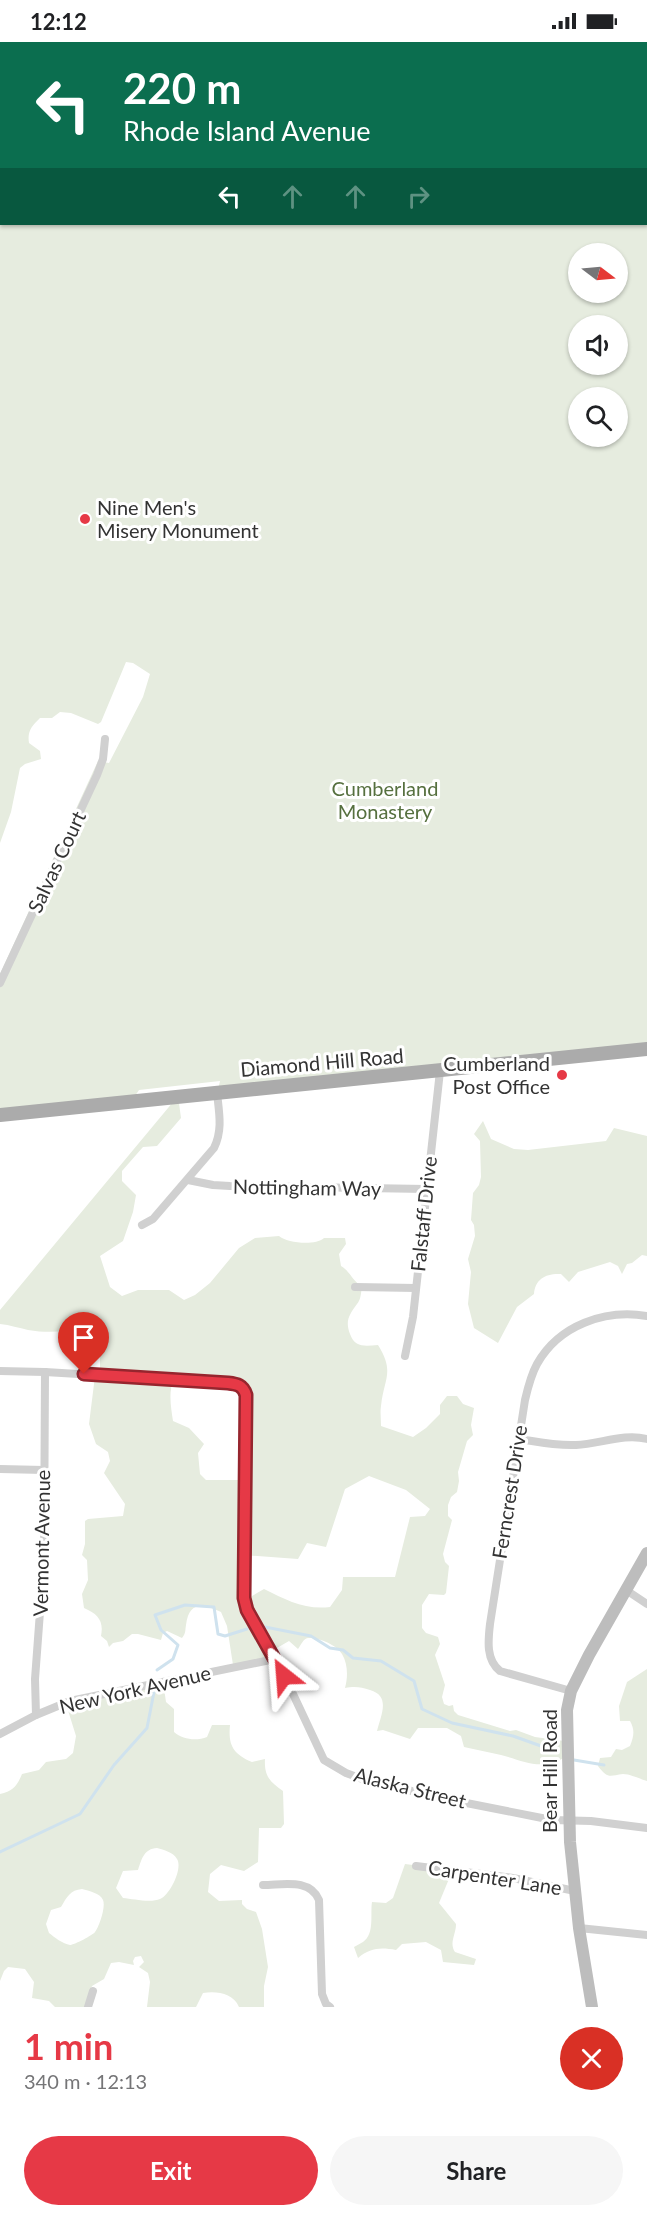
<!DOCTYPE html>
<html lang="en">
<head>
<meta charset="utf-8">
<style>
	:root { --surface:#fff; --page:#f6f6f6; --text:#202124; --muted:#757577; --accent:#e63946 }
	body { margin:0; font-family:Lato,sans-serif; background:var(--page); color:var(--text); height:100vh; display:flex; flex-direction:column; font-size:22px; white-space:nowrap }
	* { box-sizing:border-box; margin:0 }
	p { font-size:20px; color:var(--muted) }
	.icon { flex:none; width:33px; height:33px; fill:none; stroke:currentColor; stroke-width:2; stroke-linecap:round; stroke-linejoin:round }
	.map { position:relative; height:1965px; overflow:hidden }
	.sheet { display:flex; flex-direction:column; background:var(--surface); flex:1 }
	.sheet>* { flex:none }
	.guide { position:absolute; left:0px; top:0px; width:648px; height:183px; box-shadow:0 2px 4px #0004; background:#0b6e4f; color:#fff; overflow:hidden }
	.needle { width:39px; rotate:106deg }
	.fabs { position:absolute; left:568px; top:201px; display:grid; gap:12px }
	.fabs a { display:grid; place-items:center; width:60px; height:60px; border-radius:50%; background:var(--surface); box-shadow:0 2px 4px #0004; font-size:30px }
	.pin { position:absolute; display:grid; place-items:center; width:51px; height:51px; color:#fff; margin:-62px -26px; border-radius:50% 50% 50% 0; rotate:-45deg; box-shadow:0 0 6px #0007 }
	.pin .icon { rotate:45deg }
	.me { position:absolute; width:66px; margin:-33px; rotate:332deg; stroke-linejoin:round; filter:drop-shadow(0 0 4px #0008) }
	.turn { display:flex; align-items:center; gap:21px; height:126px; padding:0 24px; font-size:27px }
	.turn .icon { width:78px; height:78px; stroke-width:2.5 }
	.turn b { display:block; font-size:42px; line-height:51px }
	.lanes { display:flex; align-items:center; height:57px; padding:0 24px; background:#0003; justify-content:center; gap:30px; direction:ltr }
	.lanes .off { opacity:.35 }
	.round { display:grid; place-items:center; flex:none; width:63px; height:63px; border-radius:32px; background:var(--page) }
	.overview { display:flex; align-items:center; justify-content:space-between; height:102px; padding:0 24px }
	h1 { font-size:36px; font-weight:700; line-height:45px; color:var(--accent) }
	.action { display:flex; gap:12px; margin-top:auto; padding:12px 24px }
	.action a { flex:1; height:69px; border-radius:36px; background:var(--accent); color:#fff; font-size:24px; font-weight:700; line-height:69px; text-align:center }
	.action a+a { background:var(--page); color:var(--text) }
	.status { display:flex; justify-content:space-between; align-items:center; height:42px; padding:0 30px; background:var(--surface); direction:ltr }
	.status svg { height:16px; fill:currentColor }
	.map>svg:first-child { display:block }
	.green { fill:#e6ecdf; fill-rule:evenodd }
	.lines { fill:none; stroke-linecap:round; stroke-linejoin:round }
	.stream { stroke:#cfe2ee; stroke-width:3 }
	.street { stroke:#d0d0d0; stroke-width:8 }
	.secondary { stroke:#bdbdbd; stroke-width:12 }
	.primary { stroke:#ababab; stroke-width:14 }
	.route-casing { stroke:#96252e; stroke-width:15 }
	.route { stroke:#e63946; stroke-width:10 }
	.poi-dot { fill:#e63946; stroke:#fff; stroke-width:2 }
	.labels { text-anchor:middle; stroke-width:6; stroke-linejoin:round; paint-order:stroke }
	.poi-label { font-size:20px; fill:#333; stroke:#fff; text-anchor:start }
	.park-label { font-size:20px; fill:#56703f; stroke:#fff }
	.street-label { font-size:20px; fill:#333; stroke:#fff }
</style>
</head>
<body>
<div class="status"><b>12:12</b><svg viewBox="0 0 49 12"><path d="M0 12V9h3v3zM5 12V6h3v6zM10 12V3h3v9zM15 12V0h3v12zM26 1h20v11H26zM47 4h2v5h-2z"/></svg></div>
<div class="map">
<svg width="647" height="1965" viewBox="0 0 647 1965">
	<rect width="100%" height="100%" fill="#fff"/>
	<g class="green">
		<path d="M0,0H647V1004L218,1048L220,1039L139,1048L133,1057L0,1072V932L98,719L109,721L143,655L150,632L133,621L126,620L101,680L98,682L71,671L60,670L52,676H40C32,684 27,689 29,701L40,709L41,717L25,722L20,726L11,770L0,801ZM2,2H646V182H2ZM579,212H618V250H579ZM579,284H618V322H579ZM579,356H618V394H579Z"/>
		<path d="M178,1054L181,1076L157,1104L143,1105L122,1129V1139L136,1153L133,1170L123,1199L100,1214L110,1245L122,1254L138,1248H169L184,1258L195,1253L210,1241L239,1206L255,1196L279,1194C287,1201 315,1204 324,1196H345L346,1202L339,1212L341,1224C350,1229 353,1240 362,1244C361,1250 361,1258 357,1262C349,1273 345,1279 350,1292C355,1306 365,1304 378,1303C395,1330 384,1336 381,1364C380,1370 381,1377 381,1384L413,1395L426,1386L440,1372V1363L447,1354H457L463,1362L474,1366L471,1383L473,1393L467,1399L458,1430L459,1439L457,1450L451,1455L448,1463V1474L452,1478L443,1512L445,1520L449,1524L446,1551L444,1553L429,1552L422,1563V1586L426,1591L438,1595L440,1602L435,1613L445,1643L442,1655L444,1662L449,1664L453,1663L454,1669L458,1673L510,1689L516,1688L535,1695L564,1699V1716C539,1729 525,1719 501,1713C489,1710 476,1708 464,1705L461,1694L447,1686H418L410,1697L383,1688L377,1689C381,1673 391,1654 370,1648C361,1645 355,1644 345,1646C348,1635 348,1622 342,1612C337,1603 318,1595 308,1596C303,1597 301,1603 298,1607L289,1599L270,1610L271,1615L233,1623L227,1584L221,1570C204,1562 189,1558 186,1583C185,1589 186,1591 182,1596L167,1589L163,1591L161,1598L138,1592H132L123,1599L113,1601L109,1605L107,1599L101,1594C104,1579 98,1572 84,1566L82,1552L88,1538L87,1518L82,1513L85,1502V1479L88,1477L123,1474L125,1462L104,1431L110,1419L108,1410L96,1402L89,1382L95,1334L100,1331V1301L91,1289C70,1288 49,1292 28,1288C19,1286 10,1283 0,1282V1268ZM174,1337L241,1345L244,1357L241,1438H206L200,1432L198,1411L204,1402L189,1386L173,1379C171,1365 168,1350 174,1337ZM369,1434L406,1448L430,1467L425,1474L410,1475L395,1535H343L342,1548L330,1565C305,1568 286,1558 264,1547L245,1558C243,1544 237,1526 242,1513L298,1517L307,1501L326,1505L345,1447Z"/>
		<path d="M483,1079L491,1097L514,1107L528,1108L606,1099L614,1086L647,1094V1214L642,1213L632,1221L627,1222L622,1232L618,1224L610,1220L578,1230L569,1240L561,1232C546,1231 535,1237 534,1252L517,1265L498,1301L474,1286L468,1262L471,1230L468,1217L475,1194L474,1183L471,1178L473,1151L479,1143L481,1135L480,1099L474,1092Z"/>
		<path d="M647,1627V1739C640,1737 630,1732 623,1732C609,1734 608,1737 598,1724L600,1716L611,1715L616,1707L622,1708L630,1704C634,1694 635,1688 630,1679H620L619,1664L627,1640Z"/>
		<path d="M163,1639L166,1660L174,1667V1690C183,1698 197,1699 207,1695L212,1683H230C228,1703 233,1712 252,1720L265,1717C264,1734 270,1740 283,1749L284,1782L281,1786H259L258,1820L244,1829L221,1823L210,1832L208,1850L219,1859L242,1858V1862L247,1867L256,1870L262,1887L268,1925L264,1944V1965H239C233,1951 217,1949 203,1951L196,1965H147L150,1940L148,1931L139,1925L144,1920L141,1914L135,1915L133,1919L134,1923L119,1920L111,1921L104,1937L92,1944L85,1965H55L49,1959L32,1956L34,1940L25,1927L8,1925L4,1929L0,1939V1752C13,1749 17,1744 22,1732L39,1728L46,1720L66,1717L73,1711L76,1694L66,1662ZM157,1806C164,1808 173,1810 177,1817C183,1826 170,1853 160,1857C151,1861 133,1857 123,1856L116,1846L123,1829L138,1828C142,1816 144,1807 157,1806ZM82,1847C89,1849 100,1851 103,1858C106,1865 99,1885 95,1890C93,1893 74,1903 70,1903C63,1902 54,1895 49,1891L46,1882L51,1868L61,1865C67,1855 70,1848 82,1847Z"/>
		<path d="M405,1822L445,1827L451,1832L439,1861L456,1882C456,1893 449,1900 455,1910L476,1917L474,1923L443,1920L441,1908L426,1900L402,1902L396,1908C380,1905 370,1906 358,1916L354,1905C357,1903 360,1902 363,1900C375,1892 370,1872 372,1860L386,1861L393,1856Z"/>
	</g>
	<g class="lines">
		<g class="stream">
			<polyline points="265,1585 311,1594 330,1606 343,1608 353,1616 381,1619 414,1639 422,1667 452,1681 513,1694 555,1709"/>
			<polyline points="157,1628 173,1617 178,1603 161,1588 155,1573 185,1563 214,1565 218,1592 225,1594 247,1587"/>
			<polyline points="574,1718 604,1723"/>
			<polyline points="0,1810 80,1772 114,1723 147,1686 154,1650"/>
		</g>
		<g class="street">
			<polyline points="0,941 97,733 103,717 105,697"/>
			<polyline points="188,1138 213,1143 230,1144 427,1147"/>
			<path d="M142,1183L153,1177L214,1106C223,1088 219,1070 217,1051"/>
			<polyline points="355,1245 416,1246"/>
			<polyline points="405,1314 413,1275 440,1029"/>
			<path d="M0,1329L45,1330L228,1341C237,1342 243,1343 246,1353L244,1556L247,1568L293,1652L324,1718L346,1731L365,1738L441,1756L552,1778L591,1779L647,1786"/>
			<path d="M519,1397C538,1400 557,1404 576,1403C600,1402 624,1391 647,1397"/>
			<polyline points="0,1427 44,1428"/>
			<polyline points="626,1548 647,1562"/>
			<path d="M571,1649L500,1629C486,1618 488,1599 490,1582L525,1358C528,1345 531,1333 537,1322C559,1283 605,1267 647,1274"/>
			<polyline points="36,1673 35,1637 44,1516 45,1330"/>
			<polyline points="0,1692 36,1673 70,1659 275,1617"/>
			<polyline points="416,1824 513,1836 575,1849"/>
			<path d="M263,1843C283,1843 310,1836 319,1858L322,1952L326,1962L330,1965"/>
			<polyline points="579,1886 647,1893"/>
			<polyline points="88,1965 93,1949"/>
		</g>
		<polyline class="secondary" points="592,1965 579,1886 570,1800 567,1668 571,1649 589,1613 647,1511"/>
		<polyline class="primary" points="0,1073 647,1007"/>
	</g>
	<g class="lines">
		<defs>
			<path id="route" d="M84,1332L228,1341C237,1342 243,1343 246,1353L244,1556L247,1568L284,1634"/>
		</defs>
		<use href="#route" class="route-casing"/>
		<use href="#route" class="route"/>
	</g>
	<g class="poi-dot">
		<circle cx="85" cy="477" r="6"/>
		<circle cx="562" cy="1033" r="6"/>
	</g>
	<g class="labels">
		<g class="poi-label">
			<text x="97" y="473">Nine Men's<tspan x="97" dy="23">Misery Monument</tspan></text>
			<text x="550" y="1029" text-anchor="end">Cumberland<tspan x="550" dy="23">Post Office</tspan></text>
		</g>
		<g class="park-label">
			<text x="385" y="754">Cumberland<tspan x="385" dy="23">Monastery</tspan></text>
		</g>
		<g class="street-label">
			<text transform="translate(57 820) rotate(-65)" y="7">Salvas Court</text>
			<text transform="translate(322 1021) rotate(-5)" y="7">Diamond Hill Road</text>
			<text transform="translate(307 1146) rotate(1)" y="7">Nottingham Way</text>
			<text transform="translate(424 1172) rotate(-84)" y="7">Falstaff Drive</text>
			<text transform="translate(510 1450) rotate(-81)" y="7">Ferncrest Drive</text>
			<text transform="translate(42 1501) rotate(-89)" y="7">Vermont Avenue</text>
			<text transform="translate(135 1648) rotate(-13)" y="7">New York Avenue</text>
			<text transform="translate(550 1729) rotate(-90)" y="7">Bear Hill Road</text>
			<text transform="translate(410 1746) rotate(14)" y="7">Alaska Street</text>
			<text transform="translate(495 1836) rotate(9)" y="7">Carpenter Lane</text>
		</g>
	</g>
</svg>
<div class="fabs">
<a><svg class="needle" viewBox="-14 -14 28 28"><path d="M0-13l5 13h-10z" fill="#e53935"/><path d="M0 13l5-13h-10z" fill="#757577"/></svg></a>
<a><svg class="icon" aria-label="sound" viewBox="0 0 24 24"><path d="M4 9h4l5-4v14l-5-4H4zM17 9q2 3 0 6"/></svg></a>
<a><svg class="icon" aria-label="search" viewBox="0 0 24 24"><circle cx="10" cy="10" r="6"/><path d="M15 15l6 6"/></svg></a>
</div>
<div class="pin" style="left:84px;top:1332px;background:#d93025"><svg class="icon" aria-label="arrive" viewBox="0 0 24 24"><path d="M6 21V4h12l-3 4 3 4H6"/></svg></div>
<svg class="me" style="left:284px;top:1634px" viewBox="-20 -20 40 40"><path d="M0-17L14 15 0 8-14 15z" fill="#e63946" stroke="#fff" stroke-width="4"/></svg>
<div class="guide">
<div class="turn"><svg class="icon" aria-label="left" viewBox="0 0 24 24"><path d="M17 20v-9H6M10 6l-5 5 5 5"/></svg><div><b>220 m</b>Rhode Island Avenue</div></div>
<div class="lanes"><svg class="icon" aria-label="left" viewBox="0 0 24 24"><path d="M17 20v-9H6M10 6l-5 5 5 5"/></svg><svg class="icon off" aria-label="ahead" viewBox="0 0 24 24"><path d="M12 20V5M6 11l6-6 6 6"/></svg><svg class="icon off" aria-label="ahead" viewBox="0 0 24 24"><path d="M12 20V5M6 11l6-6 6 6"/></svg><svg class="icon off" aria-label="right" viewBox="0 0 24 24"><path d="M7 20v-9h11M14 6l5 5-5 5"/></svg></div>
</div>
</div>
<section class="sheet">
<div class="overview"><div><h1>1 min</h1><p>340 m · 12:13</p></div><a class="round" style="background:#d93025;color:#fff"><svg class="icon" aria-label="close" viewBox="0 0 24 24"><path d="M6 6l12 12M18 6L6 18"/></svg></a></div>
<div class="action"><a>Exit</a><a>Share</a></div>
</section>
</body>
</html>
